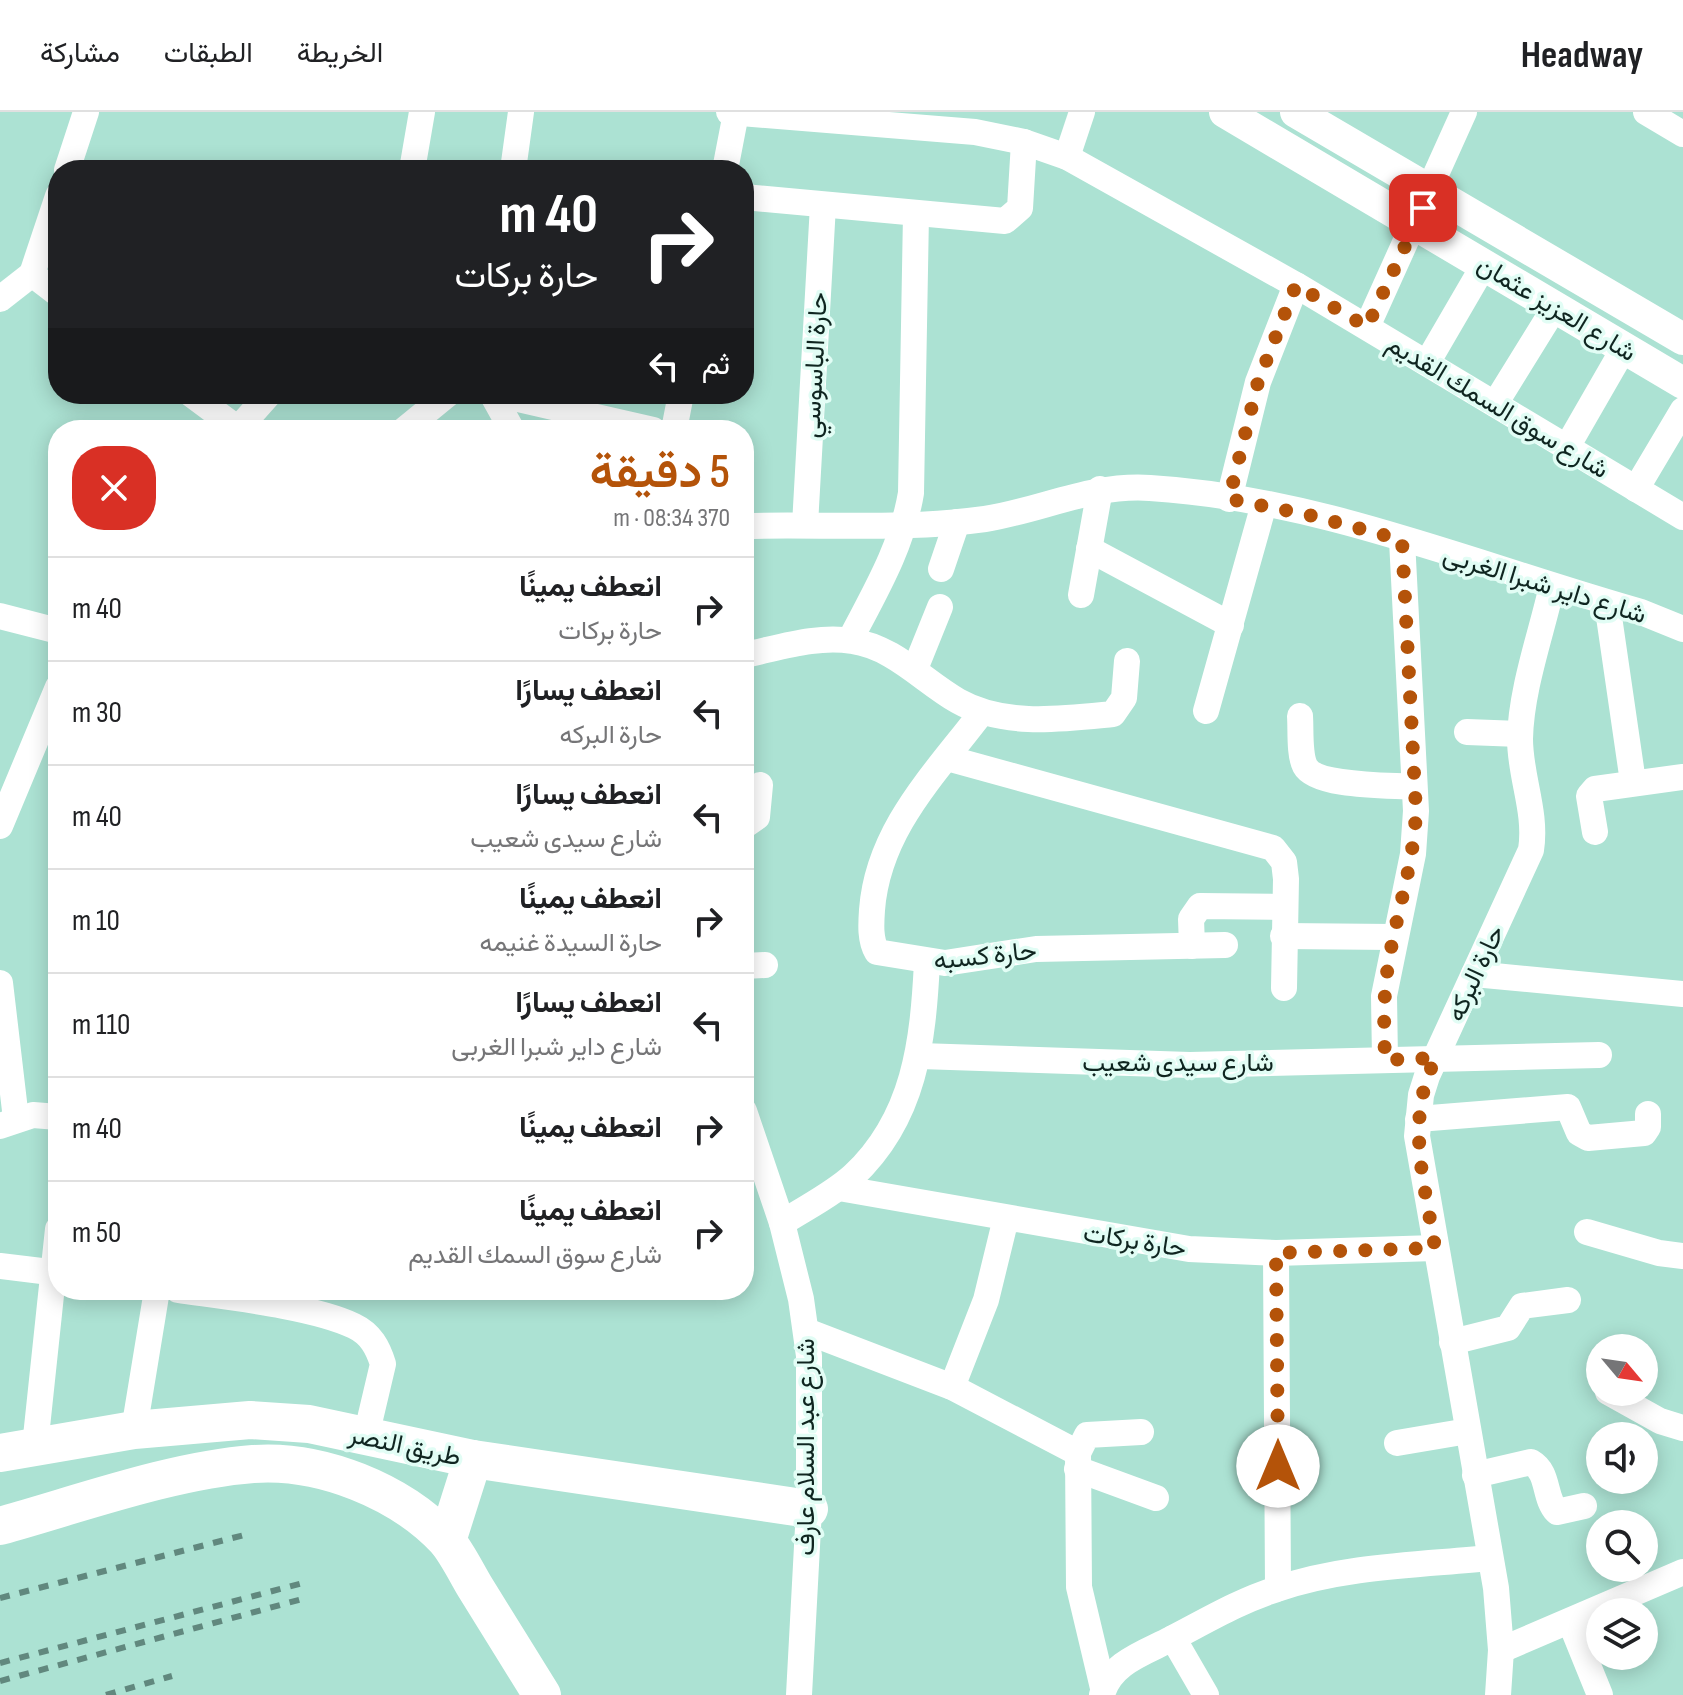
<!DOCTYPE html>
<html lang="ar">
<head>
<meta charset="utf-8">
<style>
	:root { --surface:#fff; --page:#f6f6f6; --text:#202124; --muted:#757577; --line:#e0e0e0; --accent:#b45309 }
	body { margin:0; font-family:"Sofia Sans Condensed",Vazirmatn,sans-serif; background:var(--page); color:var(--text); direction:rtl; height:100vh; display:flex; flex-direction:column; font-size:30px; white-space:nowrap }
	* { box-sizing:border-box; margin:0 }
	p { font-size:26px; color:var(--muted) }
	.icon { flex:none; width:44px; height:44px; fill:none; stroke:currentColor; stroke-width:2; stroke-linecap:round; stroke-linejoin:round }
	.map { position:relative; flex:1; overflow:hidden; direction:ltr }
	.panel { position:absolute; left:48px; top:308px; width:706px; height:880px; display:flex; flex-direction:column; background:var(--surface); border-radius:32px; box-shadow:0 4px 20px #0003; direction:rtl }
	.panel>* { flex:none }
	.hud { position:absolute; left:48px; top:48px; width:706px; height:244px; border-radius:32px; box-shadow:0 4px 20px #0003; direction:rtl; background:#202124; color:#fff; overflow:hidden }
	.needle { width:52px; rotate:119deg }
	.tools { position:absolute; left:1586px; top:1222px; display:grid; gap:16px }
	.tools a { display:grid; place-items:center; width:72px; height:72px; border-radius:50%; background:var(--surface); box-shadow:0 4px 20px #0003; font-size:40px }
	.pin { position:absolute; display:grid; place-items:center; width:68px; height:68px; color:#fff; margin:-34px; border-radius:16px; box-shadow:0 4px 12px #0006 }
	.me { position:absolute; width:88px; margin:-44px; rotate:0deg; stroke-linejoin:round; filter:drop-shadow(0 0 6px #0008) }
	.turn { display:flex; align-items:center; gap:28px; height:168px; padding:0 24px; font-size:36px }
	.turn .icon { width:104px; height:104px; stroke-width:2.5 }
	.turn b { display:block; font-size:56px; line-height:68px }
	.then { display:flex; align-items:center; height:76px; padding:0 24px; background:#0003; gap:16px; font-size:30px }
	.round { display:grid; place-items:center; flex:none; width:84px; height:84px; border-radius:32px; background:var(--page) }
	.head { display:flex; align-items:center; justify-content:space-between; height:136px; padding:0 24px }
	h1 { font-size:48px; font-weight:600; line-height:60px; color:var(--accent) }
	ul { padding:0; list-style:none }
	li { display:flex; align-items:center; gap:24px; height:104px; padding:0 24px; border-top:2px solid var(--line) }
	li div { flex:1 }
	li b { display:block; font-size:30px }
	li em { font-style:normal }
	header { display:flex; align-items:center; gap:48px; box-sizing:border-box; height:112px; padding:0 40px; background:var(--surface); border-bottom:2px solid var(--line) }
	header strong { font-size:38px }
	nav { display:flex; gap:44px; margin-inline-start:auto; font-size:28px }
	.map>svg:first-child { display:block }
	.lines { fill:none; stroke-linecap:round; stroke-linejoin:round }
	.minor { stroke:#fff; stroke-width:26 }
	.tertiary { stroke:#fff; stroke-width:32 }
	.secondary { stroke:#fff; stroke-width:38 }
	.rail { stroke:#61887e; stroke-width:6; stroke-dasharray:10 10; stroke-linecap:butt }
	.route { stroke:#b45309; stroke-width:14; stroke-dasharray:0 25.2 }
	.labels { text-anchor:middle; stroke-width:7; stroke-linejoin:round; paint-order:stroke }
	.street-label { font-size:26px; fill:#0f2520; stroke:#e2fdf5 }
</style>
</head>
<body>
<header>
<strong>Headway</strong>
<nav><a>الخريطة</a><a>الطبقات</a><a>مشاركة</a></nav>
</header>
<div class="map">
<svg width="1683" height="1583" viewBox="0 0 1683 1583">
	<rect width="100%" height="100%" fill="#ace2d3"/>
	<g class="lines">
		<g class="minor">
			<polyline points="729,0 975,20 1024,30 1067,45 1296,173 1683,405"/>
			<polyline points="1646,0 1683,22"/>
			<polyline points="1067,45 1082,0"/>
			<polyline points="67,58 86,0"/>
			<polyline points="412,58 422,0"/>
			<polyline points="513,58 521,0"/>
			<polyline points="725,58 736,1"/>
			<polyline points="58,84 32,162 58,182"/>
			<polyline points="744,85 1005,109 1020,96 1024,30"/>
			<polyline points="0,187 32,162"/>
			<polyline points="1367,215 1464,0"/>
			<polyline points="1427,251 1484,153"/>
			<polyline points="191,282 238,317"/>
			<polyline points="492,282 512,318"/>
			<polyline points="496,282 653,318"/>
			<polyline points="1495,292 1555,195"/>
			<polyline points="237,318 269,282"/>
			<polyline points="404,318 448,282"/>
			<polyline points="674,318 681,282"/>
			<polyline points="1567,335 1624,236"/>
			<polyline points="1636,377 1683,298"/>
			<polyline points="1229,387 1258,270 1296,173"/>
			<polyline points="805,413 823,93"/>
			<path d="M744,414C824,412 906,418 985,407C1042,398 1091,372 1150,376C1318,386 1481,455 1641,500L1683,517"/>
			<polyline points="1089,437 1231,513"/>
			<polyline points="941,457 957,410"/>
			<polyline points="1081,483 1100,377"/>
			<polyline points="1607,491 1633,670"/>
			<polyline points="0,504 58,519"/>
			<path d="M850,528C875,480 902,435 911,381L916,102"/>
			<path d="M744,543C779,536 817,523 852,529C894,535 923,569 958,589C1004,615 1062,607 1113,602L1124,586L1127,549"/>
			<polyline points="915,557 940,495"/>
			<polyline points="1206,599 1264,392"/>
			<path d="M982,600C936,661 878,717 872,798C871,812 870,828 877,840L945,851L1036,837L1225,833"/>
			<path d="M1300,604C1301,618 1299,642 1305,654C1316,675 1391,673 1414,675"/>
			<polyline points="1467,620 1520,622"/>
			<polyline points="947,646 1273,736 1284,750 1286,767 1284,876"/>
			<polyline points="0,714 58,575"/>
			<polyline points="744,714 757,705 760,673"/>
			<polyline points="1595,720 1589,684 1595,677 1683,665"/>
			<polyline points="1283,824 1393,825"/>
			<polyline points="1192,834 1191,807 1200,794 1285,795"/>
			<polyline points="744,854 765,853"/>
			<polyline points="1474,862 1683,882"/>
			<polyline points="0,871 16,1007"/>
			<polyline points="920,944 1190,953 1599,943"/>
			<polyline points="1385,948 1384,884 1413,742 1416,699 1402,428"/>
			<polyline points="744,999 782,1111 801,1187 809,1244 809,1397 799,1583"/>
			<polyline points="1418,1007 1568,995 1579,1021 1588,1026 1644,1021 1648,1015 1648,1002"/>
			<polyline points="0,1014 33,1003 58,1005"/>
			<polyline points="839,1076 1189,1137 1276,1141 1435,1136"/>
			<path d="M782,1111C805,1096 832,1083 853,1064C915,1006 923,930 927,850"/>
			<polyline points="1587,1120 1659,1141 1683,1144"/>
			<polyline points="1276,1141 1278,1476"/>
			<polyline points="0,1154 58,1161"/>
			<path d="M178,1178C226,1185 312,1194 354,1214C371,1222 378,1236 383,1252L366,1324"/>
			<polyline points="806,1219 952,1275 1078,1341"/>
			<polyline points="1452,1230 1508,1216 1522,1194 1568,1188"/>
			<polyline points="952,1275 986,1188 1006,1106"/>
			<polyline points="1608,1280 1660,1309 1683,1316"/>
			<polyline points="134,1318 157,1178"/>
			<polyline points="1397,1331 1468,1319"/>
			<polyline points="35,1334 58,1117"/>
			<polyline points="1077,1357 1156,1386"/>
			<path d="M1475,1363L1531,1350C1550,1361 1543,1385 1557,1400L1584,1394"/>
			<polyline points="1570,1509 1600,1583"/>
			<polyline points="1173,1526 1206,1583"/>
			<polyline points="1501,1538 1683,1460"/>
			<polyline points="1103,1576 1079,1475 1078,1341 1087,1323 1141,1320"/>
			<path d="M1102,1583C1110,1551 1144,1541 1171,1527C1206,1509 1239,1489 1277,1477C1344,1454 1419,1453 1490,1446"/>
			<path d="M1498,1583L1501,1538L1496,1476L1417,1024L1421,983L1427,964L1531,738C1537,700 1520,665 1520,627C1521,577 1541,523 1552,474"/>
		</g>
		<g class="tertiary">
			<polyline points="1225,0 1683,271"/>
			<polyline points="1296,0 1683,227"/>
		</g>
		<g class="secondary">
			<polyline points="0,1341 134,1318 250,1308 309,1312 473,1347 809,1397"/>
			<path d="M0,1414C79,1392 173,1358 253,1352C321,1347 400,1379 446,1428C457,1441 466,1460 475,1475C497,1511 520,1547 542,1583"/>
			<polyline points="447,1429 473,1347"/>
		</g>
		<g class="rail">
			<polyline points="0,1486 248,1422"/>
			<polyline points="0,1551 303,1471"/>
			<polyline points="0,1569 306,1486"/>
			<polyline points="106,1583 172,1564"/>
		</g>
	</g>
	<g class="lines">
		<path class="route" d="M1278,1354L1276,1141L1435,1136C1425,1072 1404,1007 1436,946L1385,948C1384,916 1383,885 1388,854C1396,802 1414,752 1416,699L1402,428L1309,403L1229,387L1258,270L1296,173L1367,215L1423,96"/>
	</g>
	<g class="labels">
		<g class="street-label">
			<text transform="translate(1557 196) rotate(31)" y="9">شارع العزيز عثمان</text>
			<text transform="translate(814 253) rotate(-87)" y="9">حارة الباسوسي</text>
			<text transform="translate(1498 294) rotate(31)" y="9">شارع سوق السمك القديم</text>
			<text transform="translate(1545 472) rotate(17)" y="9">شارع داير شبرا الغربى</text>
			<text transform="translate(985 843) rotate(-6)" y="9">حارة كسبه</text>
			<text transform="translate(1475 861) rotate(-65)" y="9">حارة البركه</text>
			<text x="1178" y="959">شارع سيدى شعيب</text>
			<text transform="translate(1135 1128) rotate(9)" y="9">حارة بركات</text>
			<text transform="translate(405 1333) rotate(12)" y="9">طريق النصر</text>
			<text transform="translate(805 1335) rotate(-90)" y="9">شارع عبد السلام عارف</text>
		</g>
	</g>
</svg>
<div class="tools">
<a><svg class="needle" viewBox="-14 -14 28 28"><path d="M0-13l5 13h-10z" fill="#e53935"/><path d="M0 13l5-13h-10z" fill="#757577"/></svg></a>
<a><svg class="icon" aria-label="sound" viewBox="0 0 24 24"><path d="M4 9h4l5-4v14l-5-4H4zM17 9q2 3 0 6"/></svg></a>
<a><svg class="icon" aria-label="search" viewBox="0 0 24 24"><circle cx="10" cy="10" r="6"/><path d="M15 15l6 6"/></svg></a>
<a><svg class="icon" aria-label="layers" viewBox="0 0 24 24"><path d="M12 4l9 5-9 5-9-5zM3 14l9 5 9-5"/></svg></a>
</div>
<div class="pin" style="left:1423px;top:96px;background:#d93025"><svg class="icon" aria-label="arrive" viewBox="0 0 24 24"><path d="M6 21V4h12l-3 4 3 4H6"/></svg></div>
<svg class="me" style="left:1278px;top:1354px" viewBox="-20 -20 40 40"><circle r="19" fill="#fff"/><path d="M0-13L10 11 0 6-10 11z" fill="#b45309"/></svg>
<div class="hud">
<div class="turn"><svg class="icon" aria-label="right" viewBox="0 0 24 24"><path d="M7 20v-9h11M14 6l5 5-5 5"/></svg><div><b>40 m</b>حارة بركات</div></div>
<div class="then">ثم<svg class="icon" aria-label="left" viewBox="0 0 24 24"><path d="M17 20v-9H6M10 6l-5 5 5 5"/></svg></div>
</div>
<section class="panel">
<div class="head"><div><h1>5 دقيقة</h1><p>370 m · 08:34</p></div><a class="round" style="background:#d93025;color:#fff"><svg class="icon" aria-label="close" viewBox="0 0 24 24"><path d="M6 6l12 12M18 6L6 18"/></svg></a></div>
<ul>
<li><svg class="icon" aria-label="right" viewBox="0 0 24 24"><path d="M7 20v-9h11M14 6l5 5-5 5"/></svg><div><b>انعطف يمينًا</b><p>حارة بركات</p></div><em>40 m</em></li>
<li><svg class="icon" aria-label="left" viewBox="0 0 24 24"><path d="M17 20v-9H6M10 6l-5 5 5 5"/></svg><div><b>انعطف يسارًا</b><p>حارة البركه</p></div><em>30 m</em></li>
<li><svg class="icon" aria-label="left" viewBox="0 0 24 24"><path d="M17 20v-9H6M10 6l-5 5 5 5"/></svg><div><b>انعطف يسارًا</b><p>شارع سيدى شعيب</p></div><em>40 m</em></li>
<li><svg class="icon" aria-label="right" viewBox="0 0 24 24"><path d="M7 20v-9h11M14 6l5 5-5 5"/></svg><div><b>انعطف يمينًا</b><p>حارة السيدة غنيمه</p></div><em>10 m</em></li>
<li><svg class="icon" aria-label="left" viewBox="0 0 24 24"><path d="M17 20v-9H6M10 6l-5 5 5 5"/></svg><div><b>انعطف يسارًا</b><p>شارع داير شبرا الغربى</p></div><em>110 m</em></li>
<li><svg class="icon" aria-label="right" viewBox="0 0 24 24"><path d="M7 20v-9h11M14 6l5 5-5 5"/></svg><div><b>انعطف يمينًا</b></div><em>40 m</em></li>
<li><svg class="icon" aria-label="right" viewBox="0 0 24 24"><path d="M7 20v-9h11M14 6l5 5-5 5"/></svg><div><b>انعطف يمينًا</b><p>شارع سوق السمك القديم</p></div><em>50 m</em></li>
</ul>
</section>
</div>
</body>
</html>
